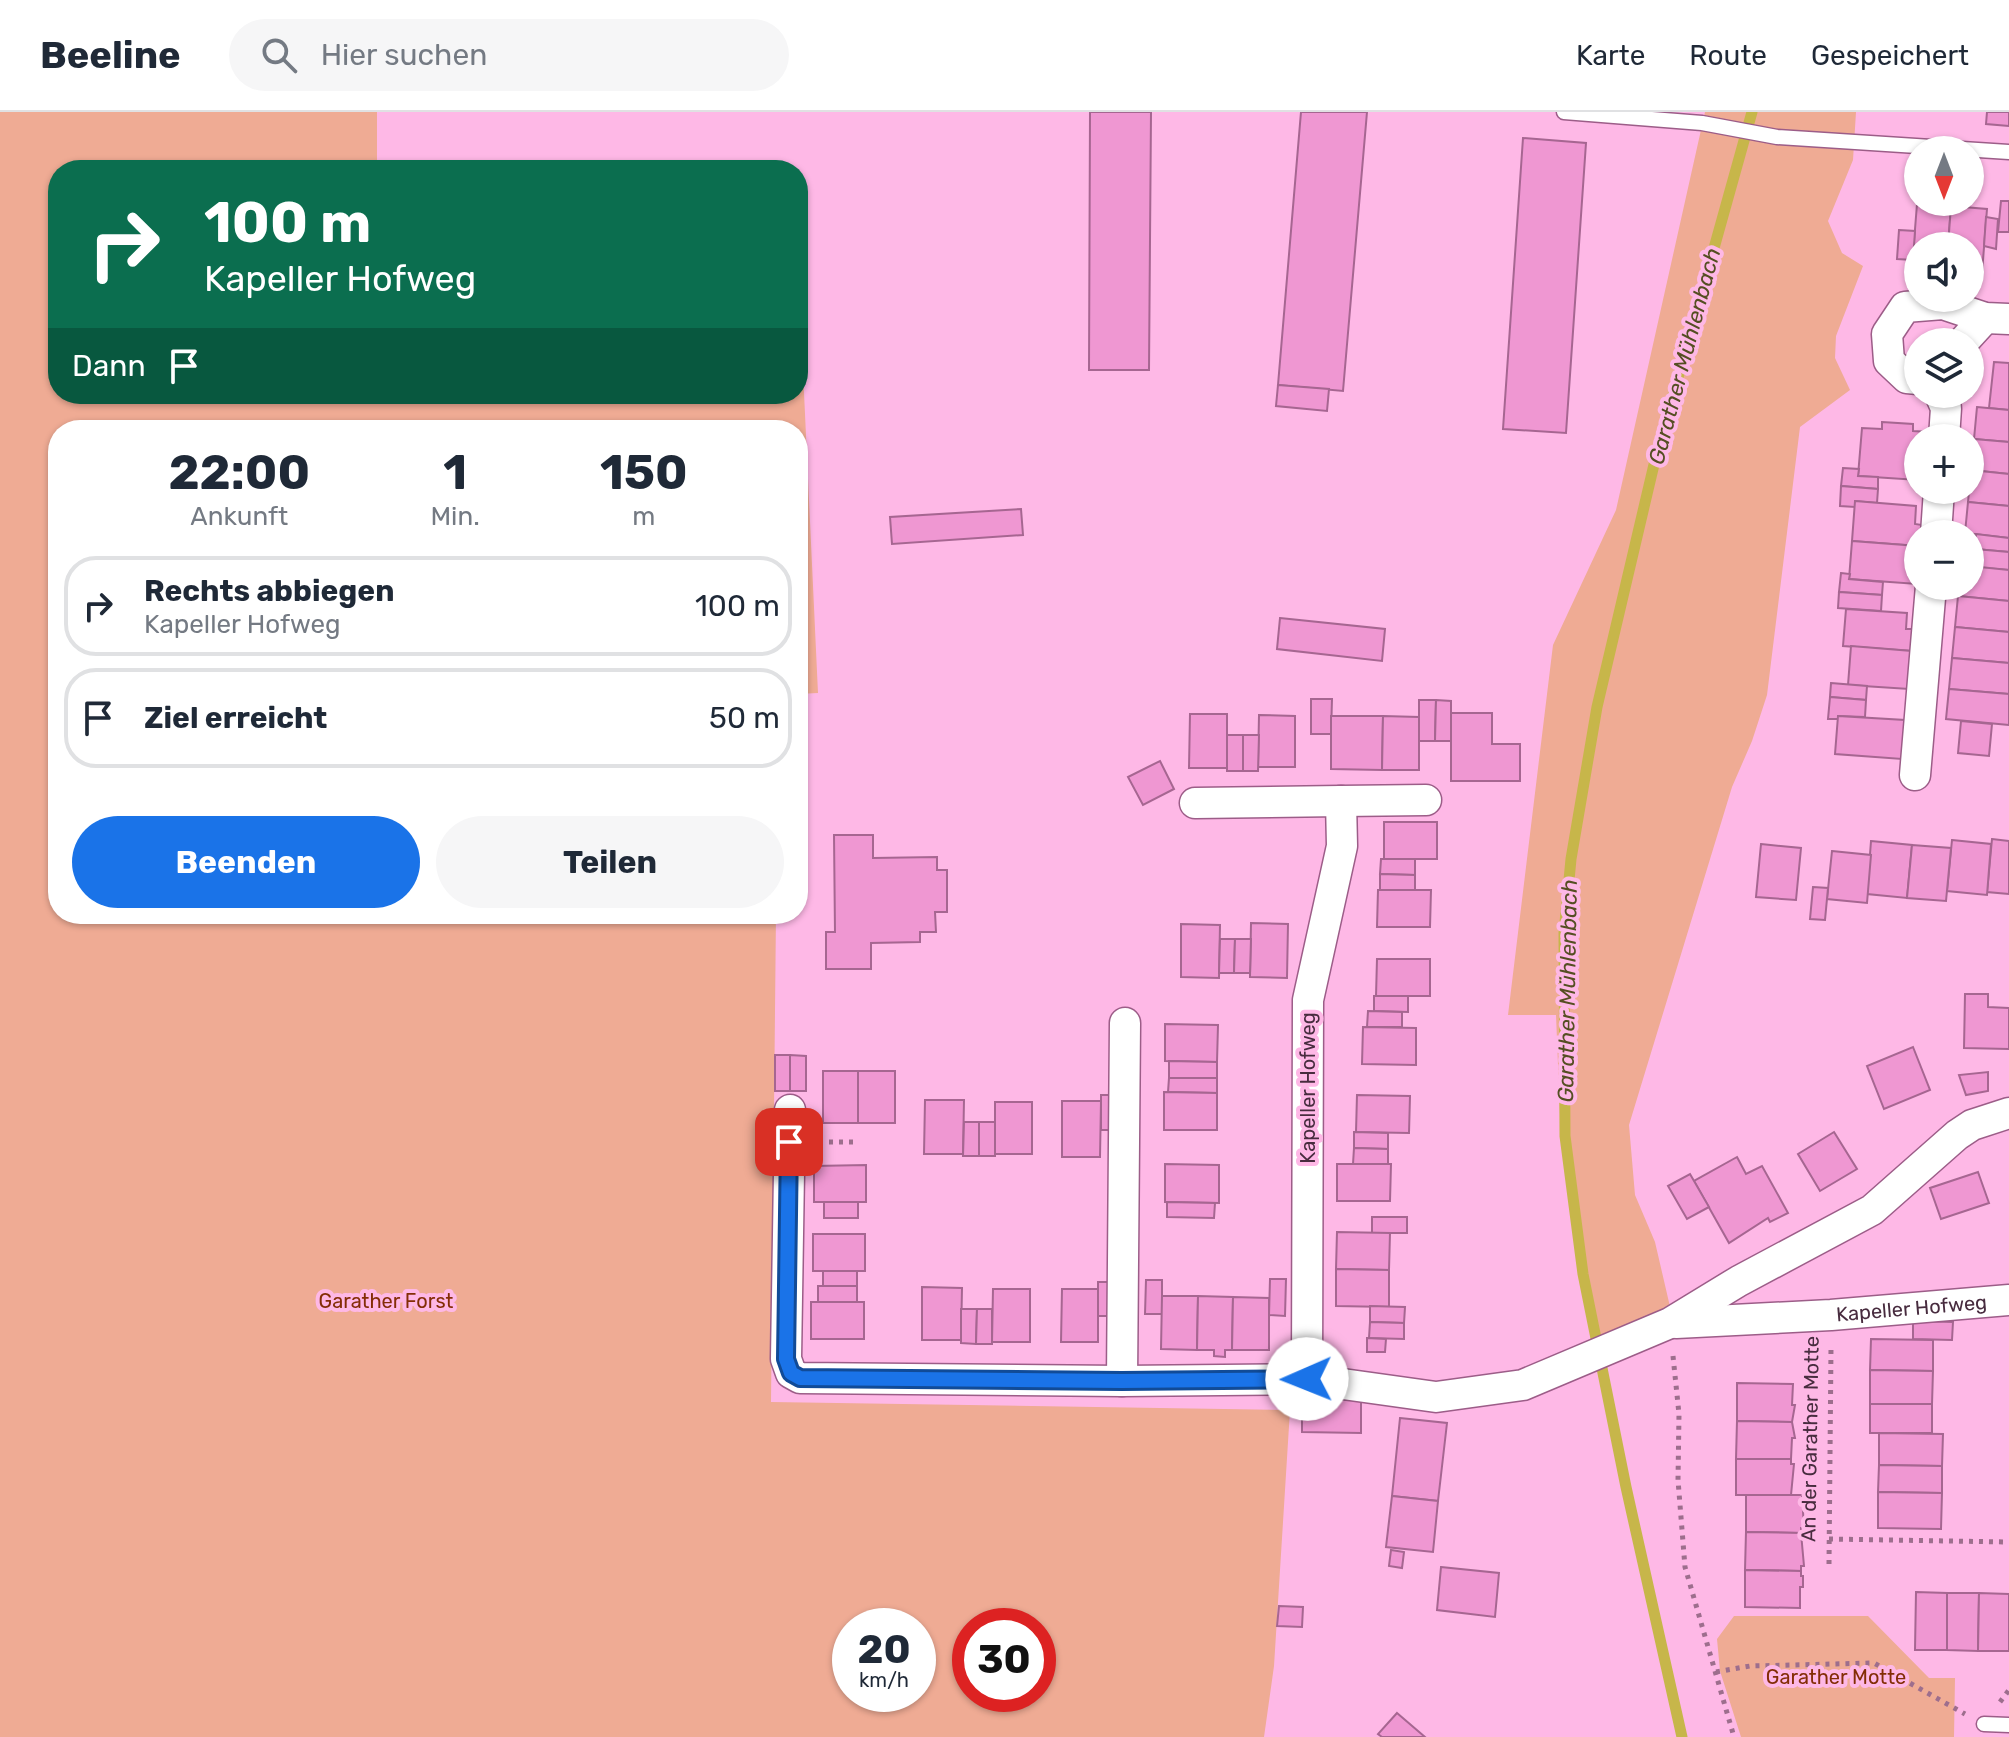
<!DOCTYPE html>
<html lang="de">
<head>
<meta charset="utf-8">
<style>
	:root { --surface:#fff; --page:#f6f6f7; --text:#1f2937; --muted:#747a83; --line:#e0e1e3; --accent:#1a73e8 }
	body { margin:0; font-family:Rubik,sans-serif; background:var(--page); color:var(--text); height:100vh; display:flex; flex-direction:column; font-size:30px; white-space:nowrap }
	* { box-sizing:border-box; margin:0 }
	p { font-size:26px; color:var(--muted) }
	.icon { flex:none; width:44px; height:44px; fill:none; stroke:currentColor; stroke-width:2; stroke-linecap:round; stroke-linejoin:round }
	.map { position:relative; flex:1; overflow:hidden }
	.drawer { position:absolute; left:48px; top:308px; width:760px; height:504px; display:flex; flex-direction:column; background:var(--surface); border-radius:32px; box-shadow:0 2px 6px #0004 }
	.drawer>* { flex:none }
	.banner { position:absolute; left:48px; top:48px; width:760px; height:244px; border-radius:32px; box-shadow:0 2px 6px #0004; background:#0b6e4f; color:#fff; overflow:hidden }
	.needle { width:52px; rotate:180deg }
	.fabs { position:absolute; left:1904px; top:24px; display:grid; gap:16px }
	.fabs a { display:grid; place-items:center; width:80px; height:80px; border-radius:50%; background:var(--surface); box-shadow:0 2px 6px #0004; font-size:40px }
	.speed { position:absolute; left:832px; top:1496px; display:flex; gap:16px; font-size:40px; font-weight:700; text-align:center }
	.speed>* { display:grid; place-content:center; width:104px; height:104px; border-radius:50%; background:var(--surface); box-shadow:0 2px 6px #0004; line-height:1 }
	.speed small { font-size:20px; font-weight:400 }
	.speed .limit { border:12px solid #d22; background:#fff; color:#111 }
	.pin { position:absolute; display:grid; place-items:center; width:68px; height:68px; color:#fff; margin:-34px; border-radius:16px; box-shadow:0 4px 12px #0006 }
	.me { position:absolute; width:88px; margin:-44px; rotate:269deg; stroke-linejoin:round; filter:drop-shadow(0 0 6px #0008) }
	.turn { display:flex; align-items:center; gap:28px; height:168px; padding:0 24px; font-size:36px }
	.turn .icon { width:104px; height:104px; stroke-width:2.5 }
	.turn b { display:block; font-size:56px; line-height:68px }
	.then { display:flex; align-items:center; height:76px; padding:0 24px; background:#0003; gap:16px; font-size:30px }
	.eta { display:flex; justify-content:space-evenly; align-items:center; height:136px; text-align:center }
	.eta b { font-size:48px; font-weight:700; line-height:56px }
	.button { display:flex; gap:16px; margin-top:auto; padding:16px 24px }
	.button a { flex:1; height:92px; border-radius:48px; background:var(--accent); color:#fff; font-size:32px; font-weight:700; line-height:92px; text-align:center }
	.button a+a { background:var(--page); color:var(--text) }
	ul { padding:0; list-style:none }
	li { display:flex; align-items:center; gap:24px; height:100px; margin:0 16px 12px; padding:0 8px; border:4px solid var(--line); border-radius:32px }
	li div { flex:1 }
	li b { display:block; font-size:30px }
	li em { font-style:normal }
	header { display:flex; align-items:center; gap:48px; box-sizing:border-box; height:112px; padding:0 40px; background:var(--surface); border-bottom:2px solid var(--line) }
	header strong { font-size:38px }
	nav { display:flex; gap:44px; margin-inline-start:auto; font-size:28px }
	.search { width:560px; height:72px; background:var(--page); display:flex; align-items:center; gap:20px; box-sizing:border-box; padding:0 28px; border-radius:44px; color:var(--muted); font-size:30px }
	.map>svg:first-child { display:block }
	.green { fill:#efab94; fill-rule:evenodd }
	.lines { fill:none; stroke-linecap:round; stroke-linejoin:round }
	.stream { stroke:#c7b64a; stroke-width:11 }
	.building { fill:#ef97d2; stroke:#a66691; stroke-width:2 }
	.service-casing { stroke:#9c5d88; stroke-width:17 }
	.minor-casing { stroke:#9c5d88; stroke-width:33 }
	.path { stroke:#9d6e8d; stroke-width:5; stroke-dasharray:4 6; stroke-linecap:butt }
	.service { stroke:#fff; stroke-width:14 }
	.minor { stroke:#fff; stroke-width:30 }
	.route-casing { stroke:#114b97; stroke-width:20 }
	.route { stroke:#1a73e8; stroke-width:14 }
	.labels { text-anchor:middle; stroke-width:8; stroke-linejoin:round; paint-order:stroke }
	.street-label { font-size:20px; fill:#482c3f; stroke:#feb8e6 }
	.park-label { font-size:20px; fill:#832d06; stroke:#feb8e6 }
	.water-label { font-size:22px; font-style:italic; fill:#554e22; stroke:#feb8e6 }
</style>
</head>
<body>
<header>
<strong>Beeline</strong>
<div class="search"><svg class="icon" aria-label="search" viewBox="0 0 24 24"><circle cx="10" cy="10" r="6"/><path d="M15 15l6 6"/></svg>Hier suchen</div>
<nav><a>Karte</a><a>Route</a><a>Gespeichert</a></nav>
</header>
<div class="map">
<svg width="2009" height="1625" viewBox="0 0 2009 1625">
	<rect width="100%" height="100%" fill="#feb8e6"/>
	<g class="green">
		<path d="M0,0H377V58H58V282H798V259H803L818,581L798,582V318H58V802H776L771,1290L1290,1298L1274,1554L1264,1625H0ZM850,1514H918V1582H850ZM970,1514H1038V1582H970Z"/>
		<polygon points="1705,0 1856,0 1853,48 1828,109 1842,141 1863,154 1836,224 1835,246 1850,278 1800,315 1767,583 1752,629 1732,675 1629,1013 1635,1083 1655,1130 1671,1199 1595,1237 1561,1027 1556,903 1508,903 1553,533 1616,398"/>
		<polygon points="1734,1504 1868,1504 1929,1566 1955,1566 1954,1625 1741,1625 1720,1559 1717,1527"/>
	</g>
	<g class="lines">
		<polyline class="stream" points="1682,1625 1626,1375 1583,1162 1565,1024 1564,821 1571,747 1597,595 1656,344 1752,0"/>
	</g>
	<g class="building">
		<polygon points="1090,0 1151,0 1149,258 1089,258"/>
		<polygon points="1301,0 1367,0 1343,279 1278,273"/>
		<polygon points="1987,0 2009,0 2009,14 1986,12"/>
		<polygon points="1523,26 1586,31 1566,321 1503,317"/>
		<polygon points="2001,89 2009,89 2009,120 1998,120"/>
		<polygon points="1917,92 1951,94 1948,134 1918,134 1918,156 1912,155"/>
		<polygon points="1951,94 1987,97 1982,161 1970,160 1970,134 1948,134"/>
		<polygon points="1986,105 1998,107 1996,137 1984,134"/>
		<polygon points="1899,118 1915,119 1913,148 1897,147"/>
		<polygon points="1994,250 2009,251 2009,298 1989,296"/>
		<polygon points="1278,273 1329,277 1327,299 1276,294"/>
		<polygon points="1977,295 2009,298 2009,330 1974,327"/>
		<polygon points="1882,310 1913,312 1913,319 1930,320 1929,326 1918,326 1918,368 1858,364 1862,316 1882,317"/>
		<polygon points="1974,327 2009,330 2009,362 1971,358"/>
		<polygon points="1843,356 1859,357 1858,364 1878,365 1878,377 1841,374"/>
		<polygon points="1971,358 2009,362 2009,394 1968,390"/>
		<polygon points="1841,374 1878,377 1877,391 1855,389 1855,395 1840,394"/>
		<polygon points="1855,389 1916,394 1915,412 1922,413 1921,422 1918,422 1918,434 1852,429"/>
		<polygon points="1968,390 2009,394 2009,426 1965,421"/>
		<polygon points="1021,397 1023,423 892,432 890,405"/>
		<polygon points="1976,422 2009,426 2009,440 1975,437"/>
		<polygon points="1852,429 1918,434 1917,472 1849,467"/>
		<polygon points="1975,437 2009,440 2009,458 1973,455"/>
		<polygon points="1970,454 2009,458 2009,489 1958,484 1959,474 1970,474"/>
		<polygon points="1841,461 1850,462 1849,467 1883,470 1882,483 1839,480"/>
		<polygon points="1839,480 1882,483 1881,499 1838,496"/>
		<polygon points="1958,484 2009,489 2009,520 1955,515"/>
		<polygon points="1846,497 1907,501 1906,517 1914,517 1912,539 1843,534"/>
		<polygon points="1280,506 1385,517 1382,549 1277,537"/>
		<polygon points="1955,515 2009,520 2009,551 1952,546"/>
		<polygon points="1851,534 1912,539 1909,577 1848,573"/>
		<polygon points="1952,546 2009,551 2009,582 1949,577"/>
		<polygon points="1831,571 1867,574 1866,588 1830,585"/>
		<polygon points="1949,577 2009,582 2009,613 1946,607"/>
		<polygon points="1830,585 1866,588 1865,605 1838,604 1838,607 1828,607"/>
		<polygon points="1311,587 1332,587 1331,622 1311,622"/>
		<polygon points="1419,588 1436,588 1435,629 1419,629"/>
		<polygon points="1436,588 1451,589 1451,629 1435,629"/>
		<polygon points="1451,601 1492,601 1492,632 1520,632 1520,669 1451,669"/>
		<polygon points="1190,602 1227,602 1227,656 1189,656"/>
		<polygon points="1259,603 1295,604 1295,655 1258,655"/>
		<polygon points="1331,604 1383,604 1382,658 1331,657"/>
		<polygon points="1383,604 1419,605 1419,658 1382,658"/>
		<polygon points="1838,604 1905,608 1902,647 1835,642"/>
		<polygon points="1961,609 1992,612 1989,644 1958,641"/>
		<rect x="1227" y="623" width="16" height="36"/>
		<polygon points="1243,623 1259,623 1258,659 1243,659"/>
		<polygon points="1160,649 1174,677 1143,693 1128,665"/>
		<rect x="1384" y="710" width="53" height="37"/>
		<polygon points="834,723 873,723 873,746 937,745 937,758 947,758 947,800 935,800 936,820 920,820 920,830 871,831 871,857 826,857 826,820 835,820"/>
		<polygon points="1992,727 2009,729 2009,782 1987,780"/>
		<polygon points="1952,728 1991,732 1987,783 1947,779"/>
		<polygon points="1871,729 1912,733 1907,786 1867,782"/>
		<polygon points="1761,732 1801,736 1796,788 1756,785"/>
		<polygon points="1912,733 1951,736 1946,789 1907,786"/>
		<polygon points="1832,739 1871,743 1867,791 1827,787"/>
		<polygon points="1381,747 1415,747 1415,763 1380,762"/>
		<polygon points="1380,762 1415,763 1415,778 1380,778"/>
		<polygon points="1813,775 1828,776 1825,808 1810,807"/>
		<polygon points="1378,778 1431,778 1430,815 1377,815"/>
		<polygon points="1251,811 1288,812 1287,866 1250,865"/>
		<polygon points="1181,812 1220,813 1219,866 1181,865"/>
		<polygon points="1220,827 1235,827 1234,861 1219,861"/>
		<polygon points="1235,827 1251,827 1250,861 1234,861"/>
		<polygon points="1377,847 1430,847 1430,884 1376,884"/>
		<polygon points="1965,882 1988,882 1988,895 2009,896 2009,937 1964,936"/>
		<polygon points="1374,884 1408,884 1408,900 1374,899"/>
		<polygon points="1368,899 1402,900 1402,915 1367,915"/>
		<polygon points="1165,912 1218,913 1217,950 1165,949"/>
		<polygon points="1363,915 1416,916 1416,953 1362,952"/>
		<polygon points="1913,935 1930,978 1884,997 1867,954"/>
		<rect x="775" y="943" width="15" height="36"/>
		<polygon points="790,943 806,944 806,979 790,979"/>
		<polygon points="1169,949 1217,950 1217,966 1169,966"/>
		<rect x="823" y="959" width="35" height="52"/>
		<rect x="858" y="959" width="37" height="52"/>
		<polygon points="1988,960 1988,979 1966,983 1959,963"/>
		<polygon points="1169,966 1217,966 1217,981 1168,980"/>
		<polygon points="1164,980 1217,981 1217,1018 1164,1018"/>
		<rect x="1101" y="983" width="15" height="35"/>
		<polygon points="1357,983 1410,984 1409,1021 1356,1020"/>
		<polygon points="925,988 964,988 963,1042 924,1042"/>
		<polygon points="1062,989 1101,989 1100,1045 1062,1045"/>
		<rect x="995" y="990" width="37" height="52"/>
		<polygon points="964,1010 979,1010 979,1044 963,1044"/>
		<rect x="979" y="1010" width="16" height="34"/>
		<polygon points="1354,1020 1388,1021 1388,1037 1354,1036"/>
		<polygon points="1834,1020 1857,1057 1820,1079 1798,1042"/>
		<polygon points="1354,1036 1388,1037 1388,1052 1353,1052"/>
		<polygon points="1737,1045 1746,1062 1762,1054 1788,1101 1770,1110 1768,1106 1729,1131 1694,1069"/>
		<polygon points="1165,1052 1219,1053 1219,1091 1165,1090"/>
		<polygon points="1337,1052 1391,1052 1390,1089 1337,1089"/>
		<polygon points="866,1053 866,1090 814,1090 814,1054"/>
		<polygon points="1978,1060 1989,1091 1941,1107 1930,1076"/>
		<polygon points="1690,1062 1709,1095 1687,1107 1668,1074"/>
		<rect x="824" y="1090" width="34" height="16"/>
		<polygon points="1167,1090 1215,1091 1214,1106 1167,1105"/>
		<rect x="1372" y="1105" width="35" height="16"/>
		<polygon points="1337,1120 1390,1121 1389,1158 1336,1157"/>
		<rect x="813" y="1122" width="52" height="37"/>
		<polygon points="1336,1157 1389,1158 1389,1195 1336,1194"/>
		<rect x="823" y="1159" width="34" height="15"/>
		<polygon points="1270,1167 1286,1167 1285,1204 1269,1203"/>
		<polygon points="1146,1168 1162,1168 1162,1202 1145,1202"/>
		<rect x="1098" y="1170" width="16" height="34"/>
		<rect x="818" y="1174" width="39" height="16"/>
		<polygon points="922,1175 962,1176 961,1228 922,1228"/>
		<polygon points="993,1177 1030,1177 1030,1230 992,1230"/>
		<polygon points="1062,1177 1098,1177 1098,1230 1061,1230"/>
		<polygon points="1162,1184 1198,1184 1197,1238 1161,1237"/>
		<polygon points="1198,1184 1233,1185 1232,1238 1225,1238 1225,1245 1214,1244 1214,1238 1197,1238"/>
		<polygon points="1233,1185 1269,1186 1269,1238 1232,1238"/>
		<rect x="811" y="1190" width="53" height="37"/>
		<polygon points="1370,1194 1405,1195 1404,1211 1370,1210"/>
		<polygon points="961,1197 977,1197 976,1232 961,1231"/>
		<polygon points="977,1197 992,1197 992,1232 976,1232"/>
		<polygon points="1913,1209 1953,1210 1952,1228 1913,1227"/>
		<polygon points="1370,1210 1404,1211 1404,1227 1369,1226"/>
		<polygon points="1367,1226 1386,1227 1385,1240 1367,1240"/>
		<polygon points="1871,1227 1933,1228 1933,1259 1870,1258"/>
		<polygon points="1870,1258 1933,1259 1932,1292 1870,1292"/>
		<polygon points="1737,1271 1793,1272 1792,1293 1795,1293 1792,1310 1737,1309"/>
		<polygon points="1302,1287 1361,1288 1361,1321 1302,1320"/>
		<rect x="1870" y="1292" width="62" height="29"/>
		<polygon points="1400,1306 1447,1311 1438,1389 1392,1384"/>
		<polygon points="1737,1309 1792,1310 1795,1326 1792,1326 1791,1347 1736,1347"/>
		<polygon points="1879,1321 1943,1322 1942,1354 1879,1353"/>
		<polygon points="1736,1347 1791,1347 1791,1352 1794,1352 1791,1383 1736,1383"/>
		<polygon points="1879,1353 1942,1354 1942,1381 1878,1380"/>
		<polygon points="1878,1380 1942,1381 1941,1417 1878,1416"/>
		<polygon points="1746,1383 1802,1383 1804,1416 1801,1416 1801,1421 1746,1420"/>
		<polygon points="1392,1384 1438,1389 1433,1440 1386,1435"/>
		<polygon points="1746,1420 1801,1421 1804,1454 1801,1454 1801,1459 1745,1458"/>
		<polygon points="1391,1438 1404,1440 1402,1456 1389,1454"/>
		<polygon points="1441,1455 1499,1461 1495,1505 1437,1498"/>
		<polygon points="1745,1458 1801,1459 1801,1464 1803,1464 1803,1475 1800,1475 1800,1496 1745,1495"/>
		<polygon points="1916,1480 1947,1481 1947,1538 1915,1538"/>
		<polygon points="1947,1481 1979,1481 1978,1539 1947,1538"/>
		<polygon points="1979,1481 2009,1482 2009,1539 1978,1539"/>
		<polygon points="1279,1494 1303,1495 1302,1515 1277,1514"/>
		<polygon points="1397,1601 1425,1625 1382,1625 1378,1622"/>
	</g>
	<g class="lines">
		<defs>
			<g id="service">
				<polyline points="1564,0 1702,11 1777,25 2009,40"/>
				<polyline points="1984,1612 2009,1613"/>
			</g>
			<g id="minor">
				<polyline points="1963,230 1985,206"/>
				<polyline points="1918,267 1907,266 1889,249 1887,222 1905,195 1943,192 1985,206 2009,207"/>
				<polyline points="1940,282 1946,296 1944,326"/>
				<polyline points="1936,422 1939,378"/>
				<polyline points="1915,663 1931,474"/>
				<polyline points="1341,689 1426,688"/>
				<polyline points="1195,691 1341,689 1342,734 1308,888 1307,1267"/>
				<polyline points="790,998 786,1247 791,1261 800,1266 1122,1269 1307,1267 1436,1285 1523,1273 1670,1211 1739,1169 1872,1098 1957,1023 1972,1013 2009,1001"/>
				<path id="s1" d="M1676,1211L1831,1203L2009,1188"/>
				<polyline points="1122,1269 1125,911"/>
			</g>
		</defs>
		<use href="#service" class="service-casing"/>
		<use href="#minor" class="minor-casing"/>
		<g class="path">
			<polyline points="819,1030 858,1030"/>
			<polyline points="1673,1244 1679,1302 1678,1368 1685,1455 1734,1625"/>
			<polyline points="1829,1427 2009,1430"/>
			<polyline points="1829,1452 1831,1236"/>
			<polyline points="1716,1560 1750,1554 1874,1551 1965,1602"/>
			<polyline points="2000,1590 2009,1578"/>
		</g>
		<use href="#service" class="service"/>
		<use href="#minor" class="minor"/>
	</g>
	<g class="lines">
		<defs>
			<polyline id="route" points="789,1030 786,1247 791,1261 800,1266 1122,1269 1307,1267"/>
		</defs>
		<use href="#route" class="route-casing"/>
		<use href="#route" class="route"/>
	</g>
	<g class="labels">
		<g class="street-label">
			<text transform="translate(1308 976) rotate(-90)" y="7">Kapeller Hofweg</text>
			<text dy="7" stroke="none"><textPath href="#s1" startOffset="236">Kapeller Hofweg</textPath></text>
			<text transform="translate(1810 1327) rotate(-89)" y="7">An der Garather Motte</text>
		</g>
		<g class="park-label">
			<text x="386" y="1196">Garather Forst</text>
			<text x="1836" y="1572">Garather Motte</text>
		</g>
		<g class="water-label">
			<text transform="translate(1684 244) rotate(-75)" y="8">Garather Mühlenbach</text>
			<text transform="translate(1567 879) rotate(-89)" y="8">Garather Mühlenbach</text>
		</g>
	</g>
</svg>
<div class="fabs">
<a><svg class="needle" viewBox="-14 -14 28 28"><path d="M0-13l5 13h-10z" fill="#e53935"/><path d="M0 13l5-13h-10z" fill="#747a83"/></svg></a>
<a><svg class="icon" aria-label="sound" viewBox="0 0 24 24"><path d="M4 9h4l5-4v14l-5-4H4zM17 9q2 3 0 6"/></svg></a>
<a><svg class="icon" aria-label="layers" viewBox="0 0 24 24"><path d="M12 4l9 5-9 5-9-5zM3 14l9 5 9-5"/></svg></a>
<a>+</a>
<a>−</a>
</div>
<div class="speed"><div>20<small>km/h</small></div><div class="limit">30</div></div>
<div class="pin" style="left:789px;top:1030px;background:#d93025"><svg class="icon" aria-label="arrive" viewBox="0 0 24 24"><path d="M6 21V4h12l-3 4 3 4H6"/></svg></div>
<svg class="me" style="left:1307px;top:1267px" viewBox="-20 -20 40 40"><circle r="19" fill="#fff"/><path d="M0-13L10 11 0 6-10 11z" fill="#1a73e8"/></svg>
<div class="banner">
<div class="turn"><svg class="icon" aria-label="right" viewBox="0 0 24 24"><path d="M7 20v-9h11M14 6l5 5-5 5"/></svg><div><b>100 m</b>Kapeller Hofweg</div></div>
<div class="then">Dann<svg class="icon" aria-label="arrive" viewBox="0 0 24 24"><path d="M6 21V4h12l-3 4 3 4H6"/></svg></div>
</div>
<section class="drawer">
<div class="eta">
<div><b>22:00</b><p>Ankunft</p></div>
<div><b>1</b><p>Min.</p></div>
<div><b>150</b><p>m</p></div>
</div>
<ul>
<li><svg class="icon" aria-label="right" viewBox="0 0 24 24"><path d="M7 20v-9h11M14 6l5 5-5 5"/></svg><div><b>Rechts abbiegen</b><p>Kapeller Hofweg</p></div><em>100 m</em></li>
<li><svg class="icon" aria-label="arrive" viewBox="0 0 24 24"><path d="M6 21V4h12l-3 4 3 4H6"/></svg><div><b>Ziel erreicht</b></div><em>50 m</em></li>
</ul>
<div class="button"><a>Beenden</a><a>Teilen</a></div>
</section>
</div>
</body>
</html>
